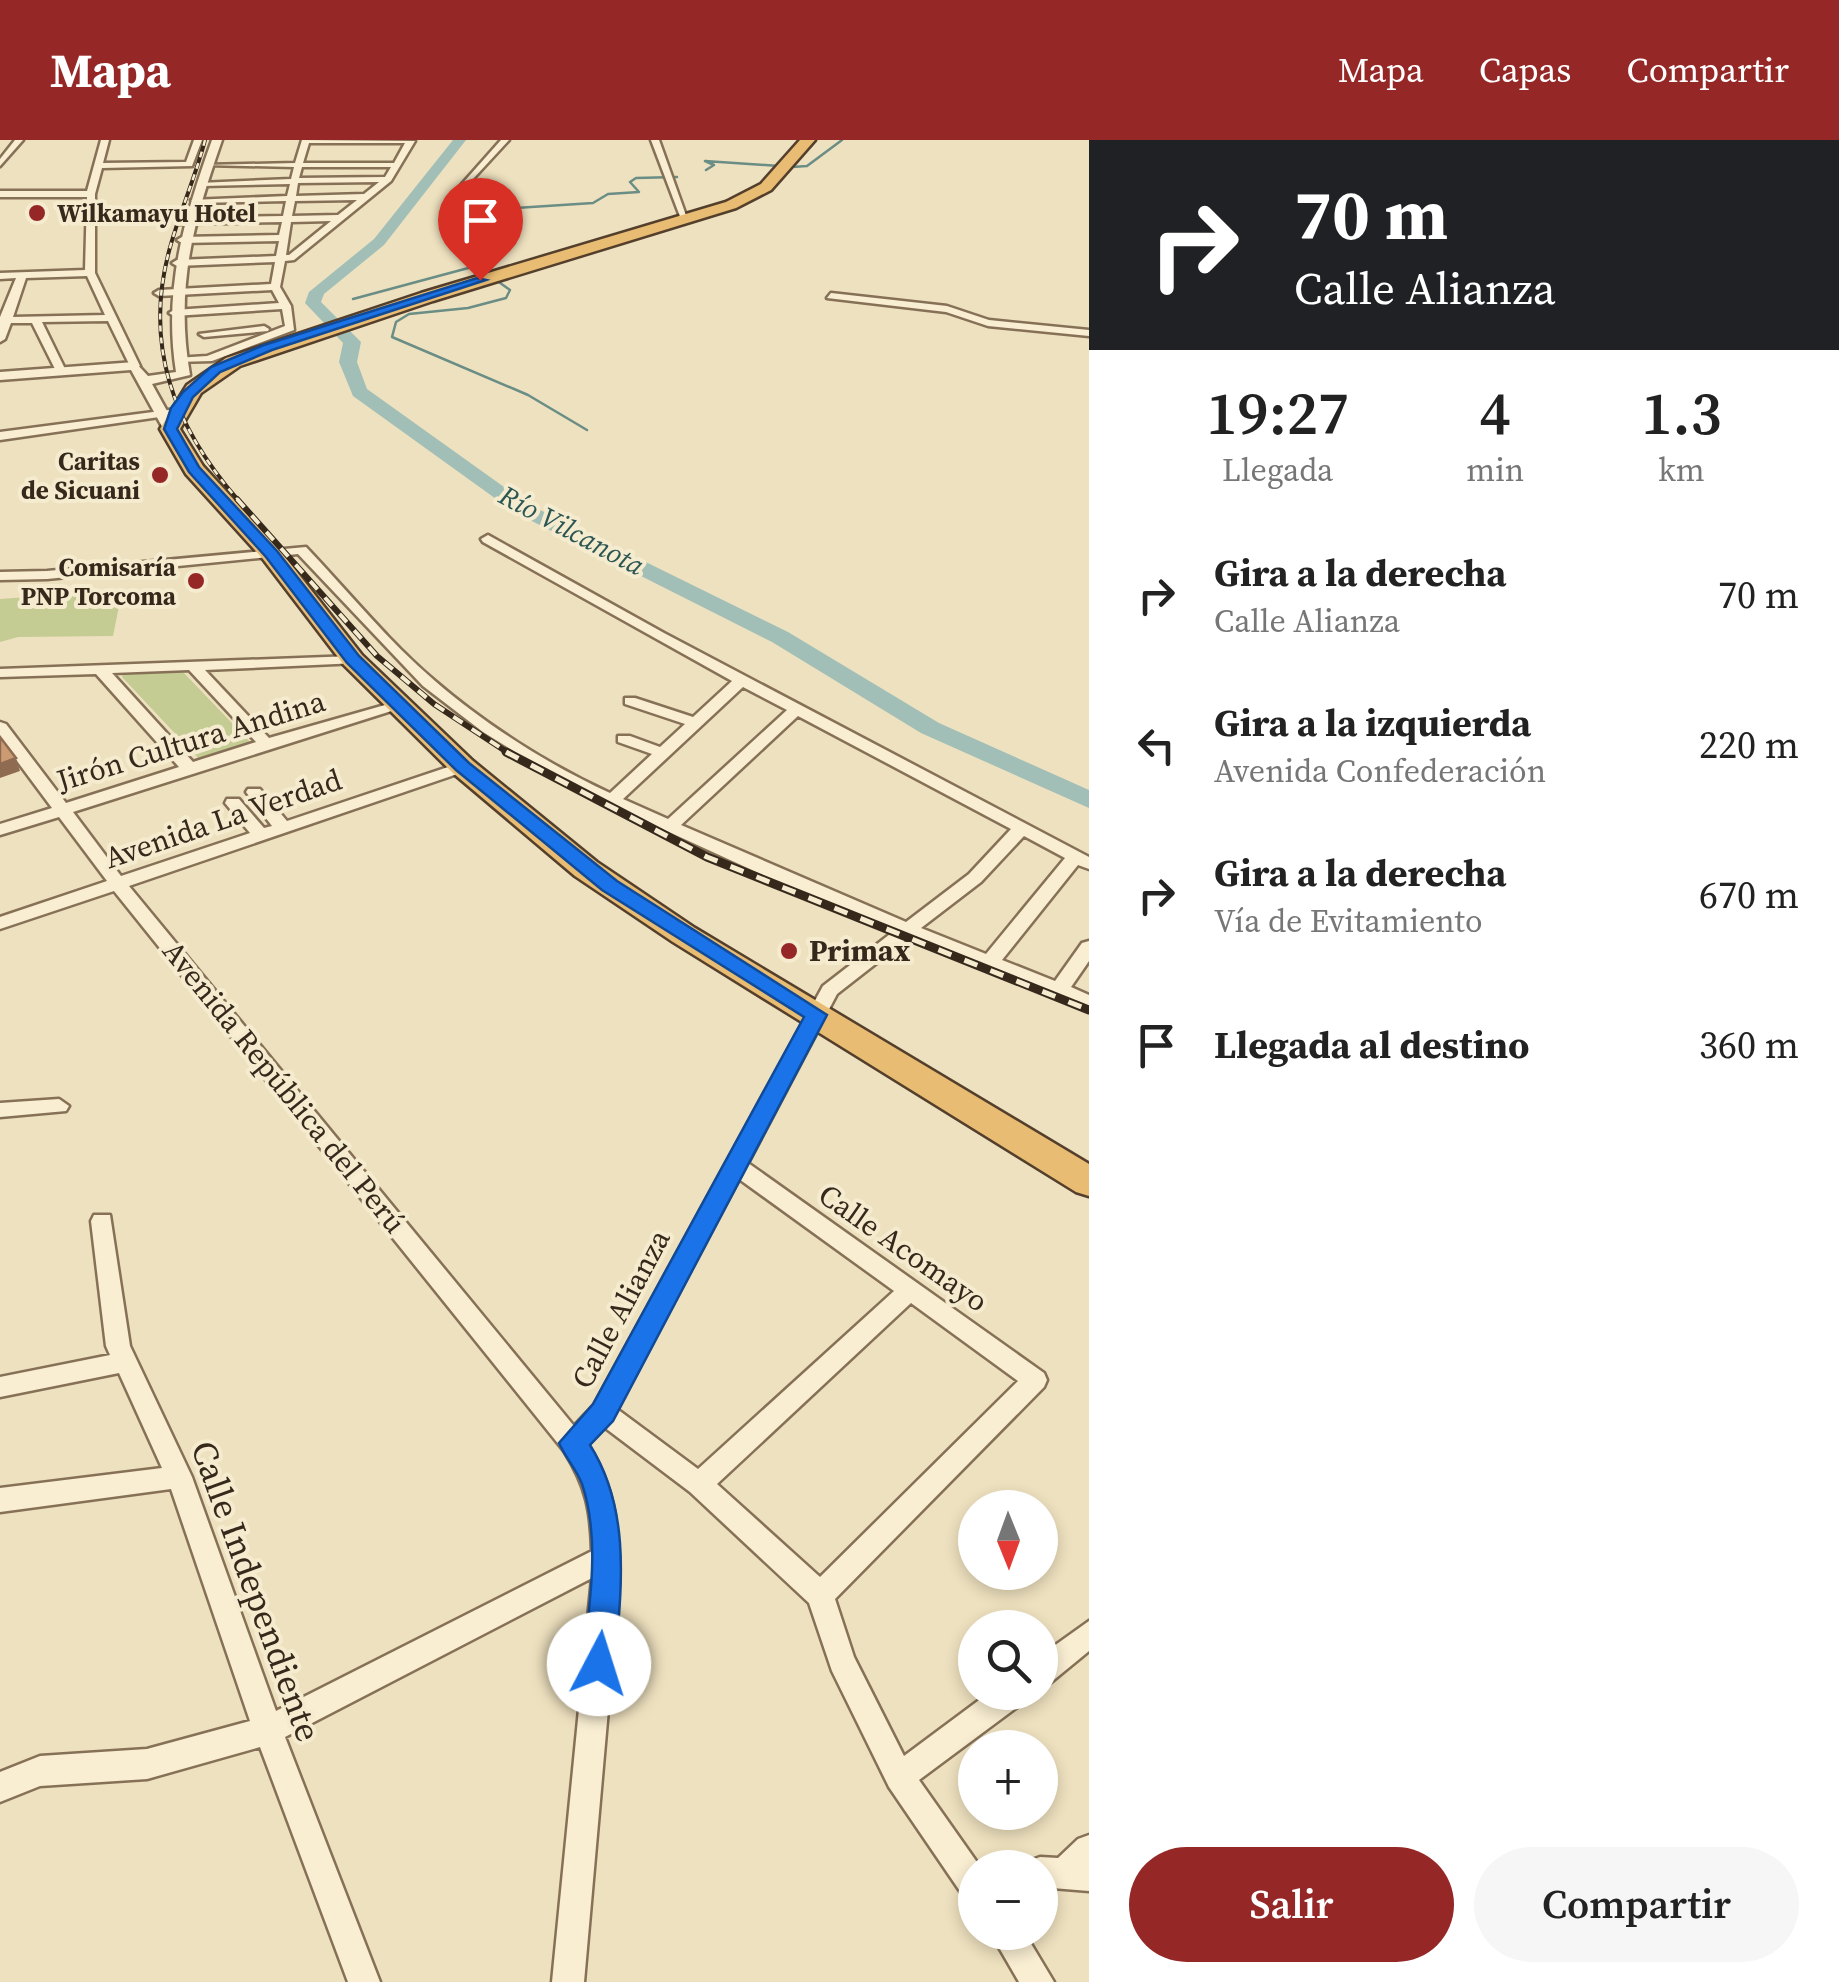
<!DOCTYPE html>
<html lang="es">
<head>
<meta charset="utf-8">
<style>
	:root { --surface:#fff; --page:#f6f6f6; --text:#222; --muted:#767676; --accent:#952827 }
	body { margin:0; font-family:"Source Serif 4",serif; background:var(--page); color:var(--text); height:100vh; display:flex; flex-direction:column; font-size:38px; white-space:nowrap }
	* { box-sizing:border-box; margin:0 }
	p { font-size:32px; color:var(--muted) }
	.icon { flex:none; width:55px; height:55px; fill:none; stroke:currentColor; stroke-width:2; stroke-linecap:round; stroke-linejoin:round }
	.map { position:relative; flex:1; overflow:hidden }
	.sheet { display:flex; flex-direction:column; background:var(--surface); width:750px }
	.sheet>* { flex:none }
	.hud { background:#202124; color:#fff; overflow:hidden }
	.needle { width:65px; rotate:179deg }
	.fabs { position:absolute; left:958px; top:1350px; display:grid; gap:20px }
	.fabs a { display:grid; place-items:center; width:100px; height:100px; border-radius:50%; background:var(--surface); box-shadow:0 5px 15px #0003; font-size:50px }
	.pin { position:absolute; display:grid; place-items:center; width:85px; height:85px; color:#fff; margin:-102px -42px; border-radius:50% 50% 50% 0; rotate:-45deg; box-shadow:0 0 10px #0007 }
	.pin .icon { rotate:45deg }
	.me { position:absolute; width:110px; margin:-55px; rotate:5deg; stroke-linejoin:round; filter:drop-shadow(0 0 8px #0008) }
	.turn { display:flex; align-items:center; gap:35px; height:210px; padding:0 40px; font-size:45px }
	.turn .icon { width:130px; height:130px; stroke-width:2.5 }
	.turn b { display:block; font-size:70px; line-height:85px }
	.eta { display:flex; justify-content:space-evenly; align-items:center; height:170px; text-align:center }
	.eta b { font-size:60px; font-weight:600; line-height:70px }
	.action { display:flex; gap:20px; margin-top:auto; padding:20px 40px }
	.action a { flex:1; height:115px; border-radius:60px; background:var(--accent); color:#fff; font-size:40px; font-weight:600; line-height:115px; text-align:center }
	.action a+a { background:var(--page); color:var(--text) }
	ul { padding:0; list-style:none }
	li { display:flex; align-items:center; gap:30px; height:150px; padding:0 40px }
	li div { flex:1 }
	li b { display:block; font-size:38px }
	li em { font-style:normal }
	header { display:flex; align-items:center; gap:60px; box-sizing:border-box; height:140px; padding:0 50px; background:var(--accent); color:#fff }
	header strong { font-size:48px }
	nav { display:flex; gap:55px; margin-inline-start:auto; font-size:35px }
	main { display:flex; flex:1; min-height:0 }
	.map>svg:first-child { display:block }
	.green { fill:#c4cb93 }
	.lines { fill:none; stroke-linecap:round; stroke-linejoin:round }
	.stream { stroke:#6a8d85; stroke-width:2.5 }
	.river { fill:#a2bfb7; fill-rule:evenodd }
	.minor-casing { stroke:#867157; stroke-width:5 }
	.tertiary-casing { stroke:#867157; stroke-width:5 }
	.trunk-casing { stroke:#543f2c; stroke-width:5 }
	.minor { fill:#f9eed2; fill-rule:evenodd }
	.tertiary { fill:#f9eed2; fill-rule:evenodd }
	.trunk { fill:#e8bc72; fill-rule:evenodd }
	.rail-far2-casing { stroke:#36291c; stroke-width:4 }
	.rail-far1-casing { stroke:#36291c; stroke-width:6 }
	.rail-casing { stroke:#36291c; stroke-width:9 }
	.rail-far2 { stroke:#f5ebce; stroke-width:2.5; stroke-dasharray:6; stroke-linecap:butt }
	.rail-far1 { stroke:#f5ebce; stroke-width:4; stroke-dasharray:11; stroke-linecap:butt }
	.rail { stroke:#f5ebce; stroke-width:5; stroke-dasharray:14; stroke-linecap:butt }
	.shaded-wall { fill:#8f6c51 }
	.building { fill:#cc9b74; stroke:#8f6c51; stroke-width:2.5 }
	.route { fill:#1a73e8; stroke:#114b97; stroke-width:2.5 }
	.poi-dot { fill:#952827; stroke:#f5ebce; stroke-width:4 }
	.labels { text-anchor:middle; stroke-width:8; stroke-linejoin:round; paint-order:stroke }
	.far-poi-label { font-size:25px; font-weight:bold; fill:#36291c; stroke:#f5ebce; text-anchor:end }
	.far-water-label { font-size:28px; font-style:italic; fill:#2b5654; stroke:#f5ebce }
	.street-label { font-size:30px; fill:#36291c; stroke:#f5ebce }
	.poi-label { font-size:30px; font-weight:bold; fill:#36291c; stroke:#f5ebce; text-anchor:start }
	.near-street-label { font-size:35px; fill:#36291c; stroke:#f5ebce }
</style>
</head>
<body>
<header>
<strong>Mapa</strong>
<nav><a>Mapa</a><a>Capas</a><a>Compartir</a></nav>
</header>
<main>
<div class="map">
<svg width="1089" height="1842" viewBox="0 0 1089 1842">
	<rect width="100%" height="100%" fill="#eee1bf"/>
	<g class="green">
		<polygon points="69,454 117,457 120,461 113,496 18,497 0,502 0,459"/>
		<polygon points="183,532 253,605 201,621 122,537 123,534"/>
	</g>
	<g class="lines">
		<g class="stream">
			<polyline points="792,27 807,26 842,0"/>
			<polyline points="706,30 714,25 705,21 779,26"/>
			<polyline points="487,135 464,113 451,84 455,77 471,71 593,63 608,54 639,52 630,42 636,38 677,37"/>
			<polyline points="496,140 510,150 506,158 468,168 409,174 396,182 392,197 528,255 587,290"/>
			<polyline points="353,159 472,127"/>
		</g>
		<polygon class="river" points="453,0 466,0 384,105 324,154 321,162 361,202 357,222 367,249 528,364 788,492 939,583 1089,650 1089,668 921,593 772,502 514,372 353,256 339,222 343,203 305,163 309,152 374,99"/>
		<defs>
			<g id="minor">
				<polygon points="15,0 23,0 0,26 0,19"/>
				<path d="M101,0H109L103,23L186,22L194,0H202L192,26L102,28L95,54V133L140,226L131,228L108,181L42,182L66,231L61,234L56,231L32,183H11L5,199L0,202V177L16,138L0,139V133L85,130L87,57H0V51H87ZM87,136L105,175L13,177L26,138Z"/>
				<path d="M302,0L415,1L391,41L294,120L285,121L280,147L291,166L294,190L212,221L176,222V218L207,216L285,186L282,169L174,176L169,173L174,170L279,163L272,150L159,156L154,153L159,150L271,144L275,122L177,126L172,123L177,120L276,116L279,101L182,103L177,100L182,97L279,95L282,82L180,84L175,81L180,78L283,76L286,61L195,63L191,60L287,56L290,44L203,46L199,43L291,39L294,27L204,25L295,23ZM309,3H405L394,23H303ZM302,27H391L385,37L299,38ZM379,42L364,54L296,56L298,43ZM357,60L338,75L292,76L295,61ZM331,81L289,115H286L291,82Z"/>
				<polygon points="501,0 509,0 460,53 454,53"/>
				<polygon points="651,0 659,0 688,81 681,79"/>
				<polygon points="831,153 947,166 989,180 1089,190 1089,196 988,186 946,172 827,158"/>
				<polygon points="264,186 269,189 268,191 204,197 199,194"/>
				<polygon points="176,269 180,270 180,274 0,300 0,292"/>
				<path d="M488,395L664,493L1089,717V729L1078,725L1002,820L1055,841L1082,803L1089,801V821L1071,847L1089,855V868L910,797L837,854L748,1023L1044,1233L1047,1240L1044,1247L835,1459L854,1517L904,1616L990,1552H1028L1024,1562L919,1640L981,1728H975V1761L964,1757L889,1647L832,1531L809,1463L690,1352L604,1287L588,1305C619,1355 617,1388 619,1445L584,1842H552L592,1438L285,1597L380,1842H348L260,1607L147,1639L40,1646L0,1662V1632L40,1616L147,1609L250,1581L171,1349L0,1372V1348L162,1328L119,1233L0,1257V1237L110,1215L106,1206L91,1081L94,1075H110L130,1206L192,1337L276,1571L592,1411C591,1370 586,1346 564,1311L114,751L0,789V777L107,741L59,677L0,695V684L52,668L0,598V582L6,584L66,663L179,627L96,534L0,537V529L353,516L360,520L358,523L205,530L269,598L399,561L407,566L73,672L121,736L250,693L225,663L227,659H239L264,688L272,686L246,652L248,649H260L287,681L457,624H469V630L129,746L574,1286L594,1265L823,846L894,791L822,762L575,649L483,592L423,546L298,414L47,439L0,440V432L47,431L306,407C348,451 388,501 435,541C486,585 549,625 610,653L652,614L618,602V596H630L660,607L685,584L625,564V558H635L693,577L732,541L483,402L481,399ZM189,530L256,602L193,622L112,533ZM743,547L787,570L668,679L623,659ZM798,576L1011,689L969,734L906,782L681,685ZM1024,696L1065,718L986,814L921,788L981,742ZM739,1039L894,1151L698,1329L617,1269ZM911,1163L1018,1241L820,1437L717,1344Z"/>
				<polygon points="59,959 69,966 66,971 0,977 0,963"/>
				<polygon points="1089,1481 1089,1511 1050,1543 1040,1547 1040,1516"/>
				<polygon points="1089,1695 1089,1751 1040,1747 1040,1728 1027,1728 1029,1721 1040,1717 1058,1718 1078,1699"/>
				<polygon points="990,1792 1024,1792 1054,1842 1019,1842"/>
			</g>
			<path id="tertiary" d="M212,0H222C193,83 175,147 190,235L152,244L177,289L175,292H165L131,230L0,240V232L135,222L148,236L176,232C163,149 184,78 212,0Z"/>
			<polygon id="trunk" points="800,0 815,0 771,50 736,68 433,161 240,226 201,253 180,289 203,326 279,409 362,515 473,621 597,722 695,788 1089,1024 1089,1056 1076,1052 673,802 575,736 453,633 344,525 263,419 186,334 160,289 187,245 226,218 421,153 726,62 761,44"/>
		</defs>
		<use href="#minor" class="minor-casing"/>
		<use href="#tertiary" class="tertiary-casing"/>
		<use href="#trunk" class="trunk-casing"/>
		<use href="#minor" class="minor"/>
		<use href="#tertiary" class="tertiary"/>
		<use href="#trunk" class="trunk"/>
		<defs>
			<path id="rail-far2" d="M205,0C196,35 181,69 171,104C142,203 173,286 239,361"/>
			<polyline id="rail-far1" points="237,359 377,516 434,564 510,614"/>
			<polyline id="rail" points="506,612 707,717 1089,870"/>
		</defs>
		<use href="#rail-far2" class="rail-far2-casing"/>
		<use href="#rail-far1" class="rail-far1-casing"/>
		<use href="#rail" class="rail-casing"/>
		<use href="#rail-far2" class="rail-far2"/>
		<use href="#rail-far1" class="rail-far1"/>
		<use href="#rail" class="rail"/>
	</g>
	<polygon class="shaded-wall" points="16,618 20,631 0,638 0,624"/>
	<polygon class="building" points="0,597 16,618 0,624"/>
	<path class="route" d="M477,138L486,140L272,210L220,232L193,257L177,289L199,327L277,411L359,516L469,623L617,741L827,875L613,1281L590,1305C632,1372 621,1449 615,1524L610,1535L599,1540L588,1535L583,1524C589,1467 601,1400 582,1344C577,1330 565,1317 559,1303L593,1264L804,877L602,750L456,630L347,523L266,417L189,332L164,289L171,268L183,252L211,227L264,205Z"/>
	<g class="poi-dot">
		<circle cx="37" cy="73" r="10"/>
		<circle cx="160" cy="335" r="10"/>
		<circle cx="196" cy="441" r="10"/>
		<circle cx="789" cy="811" r="10"/>
	</g>
	<g class="labels">
		<g class="far-poi-label">
			<text x="57" y="82" text-anchor="start">Wilkamayu Hotel</text>
			<text x="140" y="330">Caritas<tspan x="140" dy="29">de Sicuani</tspan></text>
			<text x="176" y="436">Comisaría<tspan x="176" dy="29">PNP Torcoma</tspan></text>
		</g>
		<g class="far-water-label">
			<text transform="translate(572 390) rotate(28)" y="10">Río Vilcanota</text>
		</g>
		<g class="street-label">
			<text transform="translate(191 601) rotate(-17)" y="10">Jirón Cultura Andina</text>
			<text transform="translate(223 679) rotate(-19)" y="10">Avenida La Verdad</text>
			<text transform="translate(284 947) rotate(51)" y="10">Avenida República del Perú</text>
			<text transform="translate(903 1108) rotate(35)" y="10">Calle Acomayo</text>
			<text transform="translate(621 1169) rotate(-62)" y="10">Calle Alianza</text>
		</g>
		<g class="poi-label">
			<text x="809" y="821">Primax</text>
		</g>
		<g class="near-street-label">
			<text transform="translate(256 1451) rotate(70)" y="12">Calle Independiente</text>
		</g>
	</g>
</svg>
<div class="fabs">
<a><svg class="needle" viewBox="-14 -14 28 28"><path d="M0-13l5 13h-10z" fill="#e53935"/><path d="M0 13l5-13h-10z" fill="#767676"/></svg></a>
<a><svg class="icon" aria-label="search" viewBox="0 0 24 24"><circle cx="10" cy="10" r="6"/><path d="M15 15l6 6"/></svg></a>
<a>+</a>
<a>−</a>
</div>
<div class="pin" style="left:480px;top:140px;background:#d93025"><svg class="icon" aria-label="arrive" viewBox="0 0 24 24"><path d="M6 21V4h12l-3 4 3 4H6"/></svg></div>
<svg class="me" style="left:599px;top:1524px" viewBox="-20 -20 40 40"><circle r="19" fill="#fff"/><path d="M0-13L10 11 0 6-10 11z" fill="#1a73e8"/></svg>
</div>
<section class="sheet">
<div class="hud">
<div class="turn"><svg class="icon" aria-label="right" viewBox="0 0 24 24"><path d="M7 20v-9h11M14 6l5 5-5 5"/></svg><div><b>70 m</b>Calle Alianza</div></div>
</div>
<div class="eta">
<div><b>19:27</b><p>Llegada</p></div>
<div><b>4</b><p>min</p></div>
<div><b>1.3</b><p>km</p></div>
</div>
<ul>
<li><svg class="icon" aria-label="right" viewBox="0 0 24 24"><path d="M7 20v-9h11M14 6l5 5-5 5"/></svg><div><b>Gira a la derecha</b><p>Calle Alianza</p></div><em>70 m</em></li>
<li><svg class="icon" aria-label="left" viewBox="0 0 24 24"><path d="M17 20v-9H6M10 6l-5 5 5 5"/></svg><div><b>Gira a la izquierda</b><p>Avenida Confederación</p></div><em>220 m</em></li>
<li><svg class="icon" aria-label="right" viewBox="0 0 24 24"><path d="M7 20v-9h11M14 6l5 5-5 5"/></svg><div><b>Gira a la derecha</b><p>Vía de Evitamiento</p></div><em>670 m</em></li>
<li><svg class="icon" aria-label="arrive" viewBox="0 0 24 24"><path d="M6 21V4h12l-3 4 3 4H6"/></svg><div><b>Llegada al destino</b></div><em>360 m</em></li>
</ul>
<div class="action"><a>Salir</a><a>Compartir</a></div>
</section>
</main>
</body>
</html>
